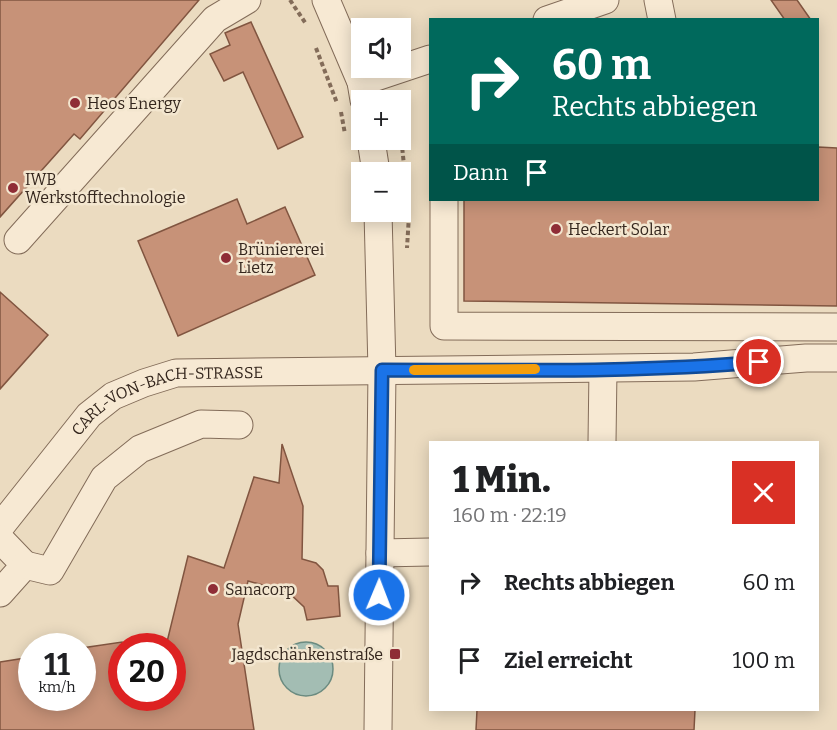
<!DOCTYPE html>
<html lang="de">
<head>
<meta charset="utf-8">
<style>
	:root { --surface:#fff; --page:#f2f2f2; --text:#202124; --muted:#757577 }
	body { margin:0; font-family:Bitter,serif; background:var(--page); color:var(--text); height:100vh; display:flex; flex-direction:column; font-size:22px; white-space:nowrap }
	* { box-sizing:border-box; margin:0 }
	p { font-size:20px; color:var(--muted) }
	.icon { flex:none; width:33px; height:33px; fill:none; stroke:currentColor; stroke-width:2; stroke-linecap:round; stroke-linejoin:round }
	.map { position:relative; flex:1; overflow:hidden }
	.panel { position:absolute; left:429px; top:441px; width:390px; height:270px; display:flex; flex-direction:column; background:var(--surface); border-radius:0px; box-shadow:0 3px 15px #0003 }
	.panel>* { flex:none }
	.guide { position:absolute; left:429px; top:18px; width:390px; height:183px; border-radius:0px; box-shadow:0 3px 15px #0003; background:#00695c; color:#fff; overflow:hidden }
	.tools { position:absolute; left:351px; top:18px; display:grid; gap:12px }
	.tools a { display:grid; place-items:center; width:60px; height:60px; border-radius:0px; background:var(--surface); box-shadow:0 3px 15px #0003; font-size:30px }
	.speed { position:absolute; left:18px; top:633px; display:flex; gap:12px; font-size:30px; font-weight:700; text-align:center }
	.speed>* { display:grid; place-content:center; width:78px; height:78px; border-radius:50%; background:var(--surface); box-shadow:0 3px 15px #0003; line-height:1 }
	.speed small { font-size:15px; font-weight:400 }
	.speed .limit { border:9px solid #d22; background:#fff; color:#111 }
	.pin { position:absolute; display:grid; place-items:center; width:51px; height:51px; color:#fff; margin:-26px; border:3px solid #fff; border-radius:50%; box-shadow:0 2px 6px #0007 }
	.me { position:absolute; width:66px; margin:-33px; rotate:1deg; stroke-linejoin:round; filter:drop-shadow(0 0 4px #0008) }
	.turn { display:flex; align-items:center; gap:21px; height:126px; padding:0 24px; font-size:27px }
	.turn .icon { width:78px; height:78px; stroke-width:2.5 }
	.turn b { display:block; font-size:42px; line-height:51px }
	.then { display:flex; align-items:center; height:57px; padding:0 24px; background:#0003; gap:12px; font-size:22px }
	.round { display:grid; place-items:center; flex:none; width:63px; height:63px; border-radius:0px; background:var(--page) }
	.summary { display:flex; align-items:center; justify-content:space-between; height:102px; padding:0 24px }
	h1 { font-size:36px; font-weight:800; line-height:45px }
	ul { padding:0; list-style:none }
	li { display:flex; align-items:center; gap:18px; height:78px; padding:0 24px }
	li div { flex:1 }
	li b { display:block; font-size:22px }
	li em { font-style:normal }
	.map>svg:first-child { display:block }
	.water { fill:#a3bdb3; stroke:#6b8b80; stroke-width:1.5 }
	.building { fill:#c79278; stroke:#815540; stroke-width:1.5 }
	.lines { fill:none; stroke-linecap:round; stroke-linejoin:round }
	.minor-casing { stroke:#836c59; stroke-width:29 }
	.path { stroke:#836c59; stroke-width:4; stroke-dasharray:4.5 3; stroke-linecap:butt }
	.minor { stroke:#f7e9d3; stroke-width:27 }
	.route-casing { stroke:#114b97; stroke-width:15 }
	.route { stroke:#1a73e8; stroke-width:10 }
	.slow { stroke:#f59e0b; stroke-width:10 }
	.poi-dot { fill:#8f2d36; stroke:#f3e6cf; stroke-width:2 }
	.labels { text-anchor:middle; stroke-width:5; stroke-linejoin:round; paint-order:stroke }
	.poi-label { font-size:16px; fill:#34261d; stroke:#f3e6cf; text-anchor:start }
	.street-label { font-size:16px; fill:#34261d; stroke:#f3e6cf }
</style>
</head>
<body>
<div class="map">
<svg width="837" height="730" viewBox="0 0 837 730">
	<rect width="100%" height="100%" fill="#ebdbc0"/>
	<circle class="water" cx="306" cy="669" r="27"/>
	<g class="building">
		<polygon points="0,0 199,0 80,139 74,134 0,217"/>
		<polygon points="771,0 797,0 811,20 785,20"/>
		<polygon points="251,22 303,137 278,149 243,72 224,81 210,54 230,45 225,33"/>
		<polygon points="818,147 837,148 837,306 464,301 464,200 818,200"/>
		<polygon points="237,199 247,224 285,207 315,275 178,336 138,241"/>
		<polygon points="0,292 48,335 0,389"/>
		<polygon points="282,444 303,506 302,559 316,563 323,570 328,586 338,586 340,616 307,620 304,607 288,592 248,581 238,624 254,730 0,730 0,662 32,657 32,698 82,698 82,648 122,642 122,698 172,698 172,646 166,646 188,556 224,568 254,477 279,483"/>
		<polygon points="477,710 695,710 694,730 476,730"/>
	</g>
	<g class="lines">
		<defs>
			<g id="minor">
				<polyline points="326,0 361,82 364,100"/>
				<polyline points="658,0 662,20"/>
				<polyline points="547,20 605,0"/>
				<polyline points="361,82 430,59"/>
				<polyline points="371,140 376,172"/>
				<polyline points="444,200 444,326 837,327"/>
				<polyline points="18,240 215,19 247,0"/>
				<polyline points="602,442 603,369"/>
				<path id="s1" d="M0,527L89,415L113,396L144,383L176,373L694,367L806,358H837"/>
				<polyline points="0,539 25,565 0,593"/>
				<polyline points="380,553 430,552"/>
				<polyline points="25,565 50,571 104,478 140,449 201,424 239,425"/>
				<polyline points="378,730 382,370 378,212"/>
			</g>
		</defs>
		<use href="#minor" class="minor-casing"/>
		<g class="path">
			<polyline points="290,0 306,24"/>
			<polyline points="316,48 337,103"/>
			<polyline points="341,112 345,134"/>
			<polyline points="400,126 409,215 407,248"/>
			<polyline points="353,203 353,183"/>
		</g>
		<use href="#minor" class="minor"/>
	</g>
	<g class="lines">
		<defs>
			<path id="route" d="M379,595L382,370C508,370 634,373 759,362"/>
		</defs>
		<use href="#route" class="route-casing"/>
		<use href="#route" class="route"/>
		<polyline class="slow" points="414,370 535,369"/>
	</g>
	<g class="poi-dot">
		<circle cx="75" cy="103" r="6"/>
		<circle cx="13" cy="188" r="6"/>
		<circle cx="556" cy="229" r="6"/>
		<circle cx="226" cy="258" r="6"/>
		<circle cx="213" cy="589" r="6"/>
		<rect x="389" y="648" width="12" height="12" rx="3"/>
	</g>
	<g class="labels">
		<g class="poi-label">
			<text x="87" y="109">Heos Energy</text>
			<text x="25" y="185">IWB<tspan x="25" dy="18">Werkstofftechnologie</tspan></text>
			<text x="568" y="235">Heckert Solar</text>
			<text x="238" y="255">Brüniererei<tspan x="238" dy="18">Lietz</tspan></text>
			<text x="225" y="595">Sanacorp</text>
			<text x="383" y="660" text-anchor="end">Jagdschänkenstraße</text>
		</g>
		<g class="street-label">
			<text dy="6" stroke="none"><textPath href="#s1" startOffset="224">CARL-VON-BACH-STRASSE</textPath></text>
		</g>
	</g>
</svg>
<div class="tools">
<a><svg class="icon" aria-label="sound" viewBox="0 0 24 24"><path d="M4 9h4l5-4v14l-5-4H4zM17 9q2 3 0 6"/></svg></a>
<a>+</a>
<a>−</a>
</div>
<div class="speed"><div>11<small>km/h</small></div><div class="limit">20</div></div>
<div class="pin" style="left:759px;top:362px;background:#d93025"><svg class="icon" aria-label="arrive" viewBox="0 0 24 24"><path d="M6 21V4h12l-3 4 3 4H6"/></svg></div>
<svg class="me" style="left:379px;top:595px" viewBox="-20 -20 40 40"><circle r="17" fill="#1a73e8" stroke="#fff" stroke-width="3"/><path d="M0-11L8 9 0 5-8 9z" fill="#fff"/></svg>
<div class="guide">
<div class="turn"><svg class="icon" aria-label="right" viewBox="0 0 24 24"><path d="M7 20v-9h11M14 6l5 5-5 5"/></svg><div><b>60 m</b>Rechts abbiegen</div></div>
<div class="then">Dann<svg class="icon" aria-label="arrive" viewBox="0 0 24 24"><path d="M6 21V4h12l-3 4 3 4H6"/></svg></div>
</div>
<section class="panel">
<div class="summary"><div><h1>1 Min.</h1><p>160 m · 22:19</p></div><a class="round" style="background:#d93025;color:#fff"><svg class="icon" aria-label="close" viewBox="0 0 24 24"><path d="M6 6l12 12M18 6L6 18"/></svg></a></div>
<ul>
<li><svg class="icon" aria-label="right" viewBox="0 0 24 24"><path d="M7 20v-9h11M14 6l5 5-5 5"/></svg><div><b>Rechts abbiegen</b></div><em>60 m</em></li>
<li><svg class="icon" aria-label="arrive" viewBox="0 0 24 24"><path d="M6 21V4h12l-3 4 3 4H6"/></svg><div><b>Ziel erreicht</b></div><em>100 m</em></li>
</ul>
</section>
</div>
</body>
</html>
